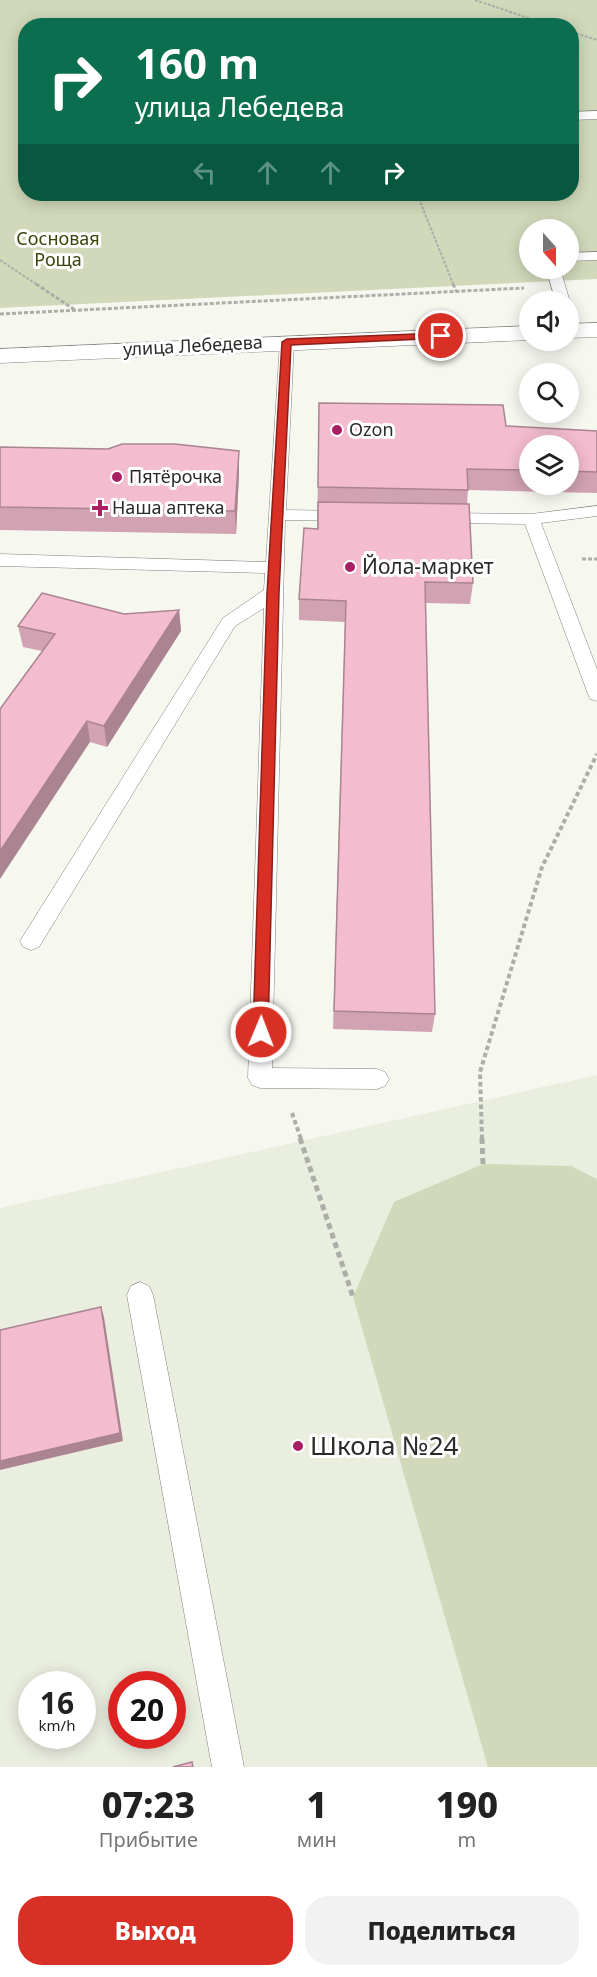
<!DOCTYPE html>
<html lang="ru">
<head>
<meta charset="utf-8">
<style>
	:root { --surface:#fff; --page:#f2f2f2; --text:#222; --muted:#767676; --accent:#d93025 }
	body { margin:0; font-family:"Noto Sans",sans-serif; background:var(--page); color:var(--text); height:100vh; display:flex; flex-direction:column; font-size:22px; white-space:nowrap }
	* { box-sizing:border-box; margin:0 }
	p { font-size:20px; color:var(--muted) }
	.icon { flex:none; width:33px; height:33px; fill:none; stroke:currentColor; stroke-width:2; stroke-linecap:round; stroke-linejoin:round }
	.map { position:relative; height:1767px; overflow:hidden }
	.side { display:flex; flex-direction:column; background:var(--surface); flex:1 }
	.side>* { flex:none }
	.top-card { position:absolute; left:18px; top:18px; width:561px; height:183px; border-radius:24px; box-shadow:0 3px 15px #0003; background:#0b6e4f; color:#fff; overflow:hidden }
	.needle { width:39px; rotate:159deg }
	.tools { position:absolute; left:519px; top:219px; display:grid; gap:12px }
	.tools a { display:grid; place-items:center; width:60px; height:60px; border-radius:50%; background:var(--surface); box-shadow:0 3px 15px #0003; font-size:30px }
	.speed { position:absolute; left:18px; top:1671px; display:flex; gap:12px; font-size:30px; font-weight:700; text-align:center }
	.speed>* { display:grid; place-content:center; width:78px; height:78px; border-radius:50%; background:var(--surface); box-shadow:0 3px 15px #0003; line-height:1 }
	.speed small { font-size:15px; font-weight:400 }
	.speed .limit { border:9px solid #d22; background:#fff; color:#111 }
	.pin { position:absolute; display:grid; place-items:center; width:51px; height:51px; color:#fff; margin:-26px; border:3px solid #fff; border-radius:50%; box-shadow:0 2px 6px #0007 }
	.me { position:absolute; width:66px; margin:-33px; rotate:1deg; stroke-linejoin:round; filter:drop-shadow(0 0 4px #0008) }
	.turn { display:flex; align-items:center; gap:21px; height:126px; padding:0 18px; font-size:27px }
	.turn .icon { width:78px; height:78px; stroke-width:2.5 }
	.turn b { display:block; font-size:42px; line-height:51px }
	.lanes { display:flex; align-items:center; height:57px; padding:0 18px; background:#0003; justify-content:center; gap:30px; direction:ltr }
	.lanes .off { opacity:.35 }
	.eta { display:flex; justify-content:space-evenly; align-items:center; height:102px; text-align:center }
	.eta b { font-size:36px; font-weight:800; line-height:42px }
	.action { display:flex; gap:12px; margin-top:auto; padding:12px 18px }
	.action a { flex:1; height:69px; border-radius:24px; background:var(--accent); color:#fff; font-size:24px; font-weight:800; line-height:69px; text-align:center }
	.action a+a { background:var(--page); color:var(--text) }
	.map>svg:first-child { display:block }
	.built { fill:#eaeedf; fill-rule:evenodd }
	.green { fill:#d1d9ba; fill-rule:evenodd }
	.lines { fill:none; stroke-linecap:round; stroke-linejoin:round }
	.lane-casing { stroke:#7f817a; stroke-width:1 }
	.primary-casing { stroke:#7f817a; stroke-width:1 }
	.path-far3 { stroke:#acaea8; stroke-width:2; stroke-dasharray:3 1.5; stroke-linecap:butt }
	.path-far2 { stroke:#acaea8; stroke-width:3; stroke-dasharray:4 2; stroke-linecap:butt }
	.path-far1 { stroke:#acaea8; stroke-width:4; stroke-dasharray:4.5 3; stroke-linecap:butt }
	.path { stroke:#acaea8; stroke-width:5; stroke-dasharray:6 4; stroke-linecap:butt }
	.lane { fill:#fff; fill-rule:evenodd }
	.primary { fill:#fff; fill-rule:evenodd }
	.wall { fill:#d1a2b2; fill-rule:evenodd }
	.shaded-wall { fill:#aa8491 }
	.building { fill:#f3bccf; stroke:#aa8491; stroke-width:1.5 }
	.route { fill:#d93025; stroke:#8d1f18; stroke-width:1.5 }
	.poi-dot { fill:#a91f63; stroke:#fff; stroke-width:2 }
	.labels { text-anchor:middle; stroke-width:6; stroke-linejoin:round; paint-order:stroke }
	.far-park-label { font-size:18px; fill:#3b440a; stroke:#fff }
	.far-street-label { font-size:18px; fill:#2a2b28; stroke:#fff }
	.far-poi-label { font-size:18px; fill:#2a2b28; stroke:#fff; text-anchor:start }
	.poi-label { font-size:21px; fill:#2a2b28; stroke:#fff; text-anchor:start }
	.near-poi-label { font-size:26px; fill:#2a2b28; stroke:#fff; text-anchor:start }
</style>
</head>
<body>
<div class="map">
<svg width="597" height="1767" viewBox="0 0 597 1767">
	<rect width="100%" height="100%" fill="#f6f8f0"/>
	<path class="built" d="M597,1075V1767H0V1208ZM32,1684H82V1736H32ZM122,1684H172V1736H122Z"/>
	<g class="green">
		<path d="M0,0H597V279L0,308ZM26,26H572V194H26ZM530,230H568V268H530Z"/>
		<polygon points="483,1164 571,1166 597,1179 597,1767 488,1767 353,1297 394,1202"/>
	</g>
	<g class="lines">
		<defs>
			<g id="lane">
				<polygon points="597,111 597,119 572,120 572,112"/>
				<polygon points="597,252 597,260 568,261 568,253"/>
				<polygon points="546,268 560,268 570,302 568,304 568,302 556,302"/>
				<polygon points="568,315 575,319 579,331 577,334 568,335"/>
				<polygon points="287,338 294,342 286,510 345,511 353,516 345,521 285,520 272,1068 377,1069 385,1072 389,1079 385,1086 377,1089 260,1088 252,1085 248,1078 264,608 235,626 39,947 31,950 23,947 20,941 223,618 264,590 265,573 0,566 0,554 266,562 280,342"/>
				<polygon points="597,506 597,516 541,523 597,669 597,701 590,699 588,694 525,524 443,523 435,518 443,513 531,514"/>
				<polygon points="140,1282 149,1286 153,1295 244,1767 212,1767 127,1295 131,1286"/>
			</g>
			<g id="primary">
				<polygon points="597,323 597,337 568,338 568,324"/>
				<polygon points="530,326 530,340 0,363 0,349"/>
			</g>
		</defs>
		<use href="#lane" class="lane-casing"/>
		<use href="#primary" class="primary-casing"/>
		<g class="path-far3">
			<polyline points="475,0 552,26"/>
			<polyline points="572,32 597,40"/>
			<polyline points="417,194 454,286"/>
			<polyline points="0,260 39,286"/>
		</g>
		<g class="path-far2">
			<polyline points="36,284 75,310"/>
			<polyline points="453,284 456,291"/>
			<polyline points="0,314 524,288"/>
			<polyline points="582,559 597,559"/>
		</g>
		<g class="path-far1">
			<polyline points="292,1113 301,1139"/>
			<polyline points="482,1139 480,1072 542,867 597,754"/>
		</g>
		<g class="path">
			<polyline points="300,1138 353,1297"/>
			<polyline points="482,1138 483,1164"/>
		</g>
		<use href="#lane" class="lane"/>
		<use href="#primary" class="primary"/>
	</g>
	<g class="wall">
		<path d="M319,424L506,426L597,431V493L468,490L467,504L473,583L470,604L425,603L435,1014L432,1032L333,1029L345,622L299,620V599L317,528ZM530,446H568V484H530Z"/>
		<polygon points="0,447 239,474 236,534 0,530"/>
		<polygon points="179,610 181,631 107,747 90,742 42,651 23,647 18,626 124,614"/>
	</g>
	<g class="shaded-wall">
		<polygon points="239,451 239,474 236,534 235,511"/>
		<polygon points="179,610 181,631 107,747 104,726"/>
		<polygon points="87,721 90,742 0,879 0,851"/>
		<polygon points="101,1307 104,1317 123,1441 0,1470 0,1461"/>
	</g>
	<g class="building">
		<polygon points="319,403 503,405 506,426 597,431 597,472 568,471 568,446 530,446 530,470 467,469 468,490 318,487"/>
		<polygon points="122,444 175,444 239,451 235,511 0,507 0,447 108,449"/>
		<polygon points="318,502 469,504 473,583 425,582 435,1014 334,1011 346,601 299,599 304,528 318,529"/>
		<polygon points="42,593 124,614 179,610 104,726 87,721 0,851 0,709 55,634 18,626"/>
		<polygon points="101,1307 120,1433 0,1461 0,1330"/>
		<polygon points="192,1762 193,1767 173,1767"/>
	</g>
	<polygon class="route" points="441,333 445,334 445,338 291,345 279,593 268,1032 261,1038 253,1032 267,593 282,342 287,339"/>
	<g class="poi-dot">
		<circle cx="337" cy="430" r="6"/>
		<circle cx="117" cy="477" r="6"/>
		<path d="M97 499h6v6h6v6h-6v6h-6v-6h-6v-6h6z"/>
		<circle cx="350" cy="567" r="6"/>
		<circle cx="298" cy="1446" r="6"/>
	</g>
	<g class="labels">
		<g class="far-park-label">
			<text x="58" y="245">Сосновая<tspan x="58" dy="21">Роща</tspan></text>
		</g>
		<g class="far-street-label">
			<text transform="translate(193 346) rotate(-3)" y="6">улица Лебедева</text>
		</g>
		<g class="far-poi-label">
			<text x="349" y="436">Ozon</text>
			<text x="129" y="483">Пятёрочка</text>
			<text x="112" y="514">Наша аптека</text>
		</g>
		<g class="poi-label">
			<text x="362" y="574">Йола-маркет</text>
		</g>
		<g class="near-poi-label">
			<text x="310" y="1455">Школа №24</text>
		</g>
	</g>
</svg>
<div class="tools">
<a><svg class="needle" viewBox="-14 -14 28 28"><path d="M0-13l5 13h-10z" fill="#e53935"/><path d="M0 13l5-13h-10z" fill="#767676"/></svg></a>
<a><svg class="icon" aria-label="sound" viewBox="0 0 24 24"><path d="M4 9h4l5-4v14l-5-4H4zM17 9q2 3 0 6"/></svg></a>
<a><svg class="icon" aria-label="search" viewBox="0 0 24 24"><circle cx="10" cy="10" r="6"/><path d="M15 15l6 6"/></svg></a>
<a><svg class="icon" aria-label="layers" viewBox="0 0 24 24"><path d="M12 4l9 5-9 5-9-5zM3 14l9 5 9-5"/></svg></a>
</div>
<div class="speed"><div>16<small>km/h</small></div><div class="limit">20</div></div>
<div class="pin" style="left:441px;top:336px;background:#d93025"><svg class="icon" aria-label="arrive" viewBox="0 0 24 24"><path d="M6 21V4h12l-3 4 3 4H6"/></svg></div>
<svg class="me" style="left:261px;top:1032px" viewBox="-20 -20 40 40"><circle r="17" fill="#d93025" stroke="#fff" stroke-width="3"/><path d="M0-11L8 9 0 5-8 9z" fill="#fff"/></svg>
<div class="top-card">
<div class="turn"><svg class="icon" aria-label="right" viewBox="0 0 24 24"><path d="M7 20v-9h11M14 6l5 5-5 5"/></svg><div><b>160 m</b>улица Лебедева</div></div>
<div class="lanes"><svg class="icon off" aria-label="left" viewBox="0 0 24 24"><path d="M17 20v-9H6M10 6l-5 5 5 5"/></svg><svg class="icon off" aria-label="ahead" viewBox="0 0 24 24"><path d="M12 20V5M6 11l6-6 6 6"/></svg><svg class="icon off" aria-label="ahead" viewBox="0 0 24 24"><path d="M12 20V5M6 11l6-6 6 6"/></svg><svg class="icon" aria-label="right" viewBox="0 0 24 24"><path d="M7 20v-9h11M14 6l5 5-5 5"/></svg></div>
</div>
</div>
<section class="side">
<div class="eta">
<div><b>07:23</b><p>Прибытие</p></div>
<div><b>1</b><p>мин</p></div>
<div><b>190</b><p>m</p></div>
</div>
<div class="action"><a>Выход</a><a>Поделиться</a></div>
</section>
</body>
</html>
